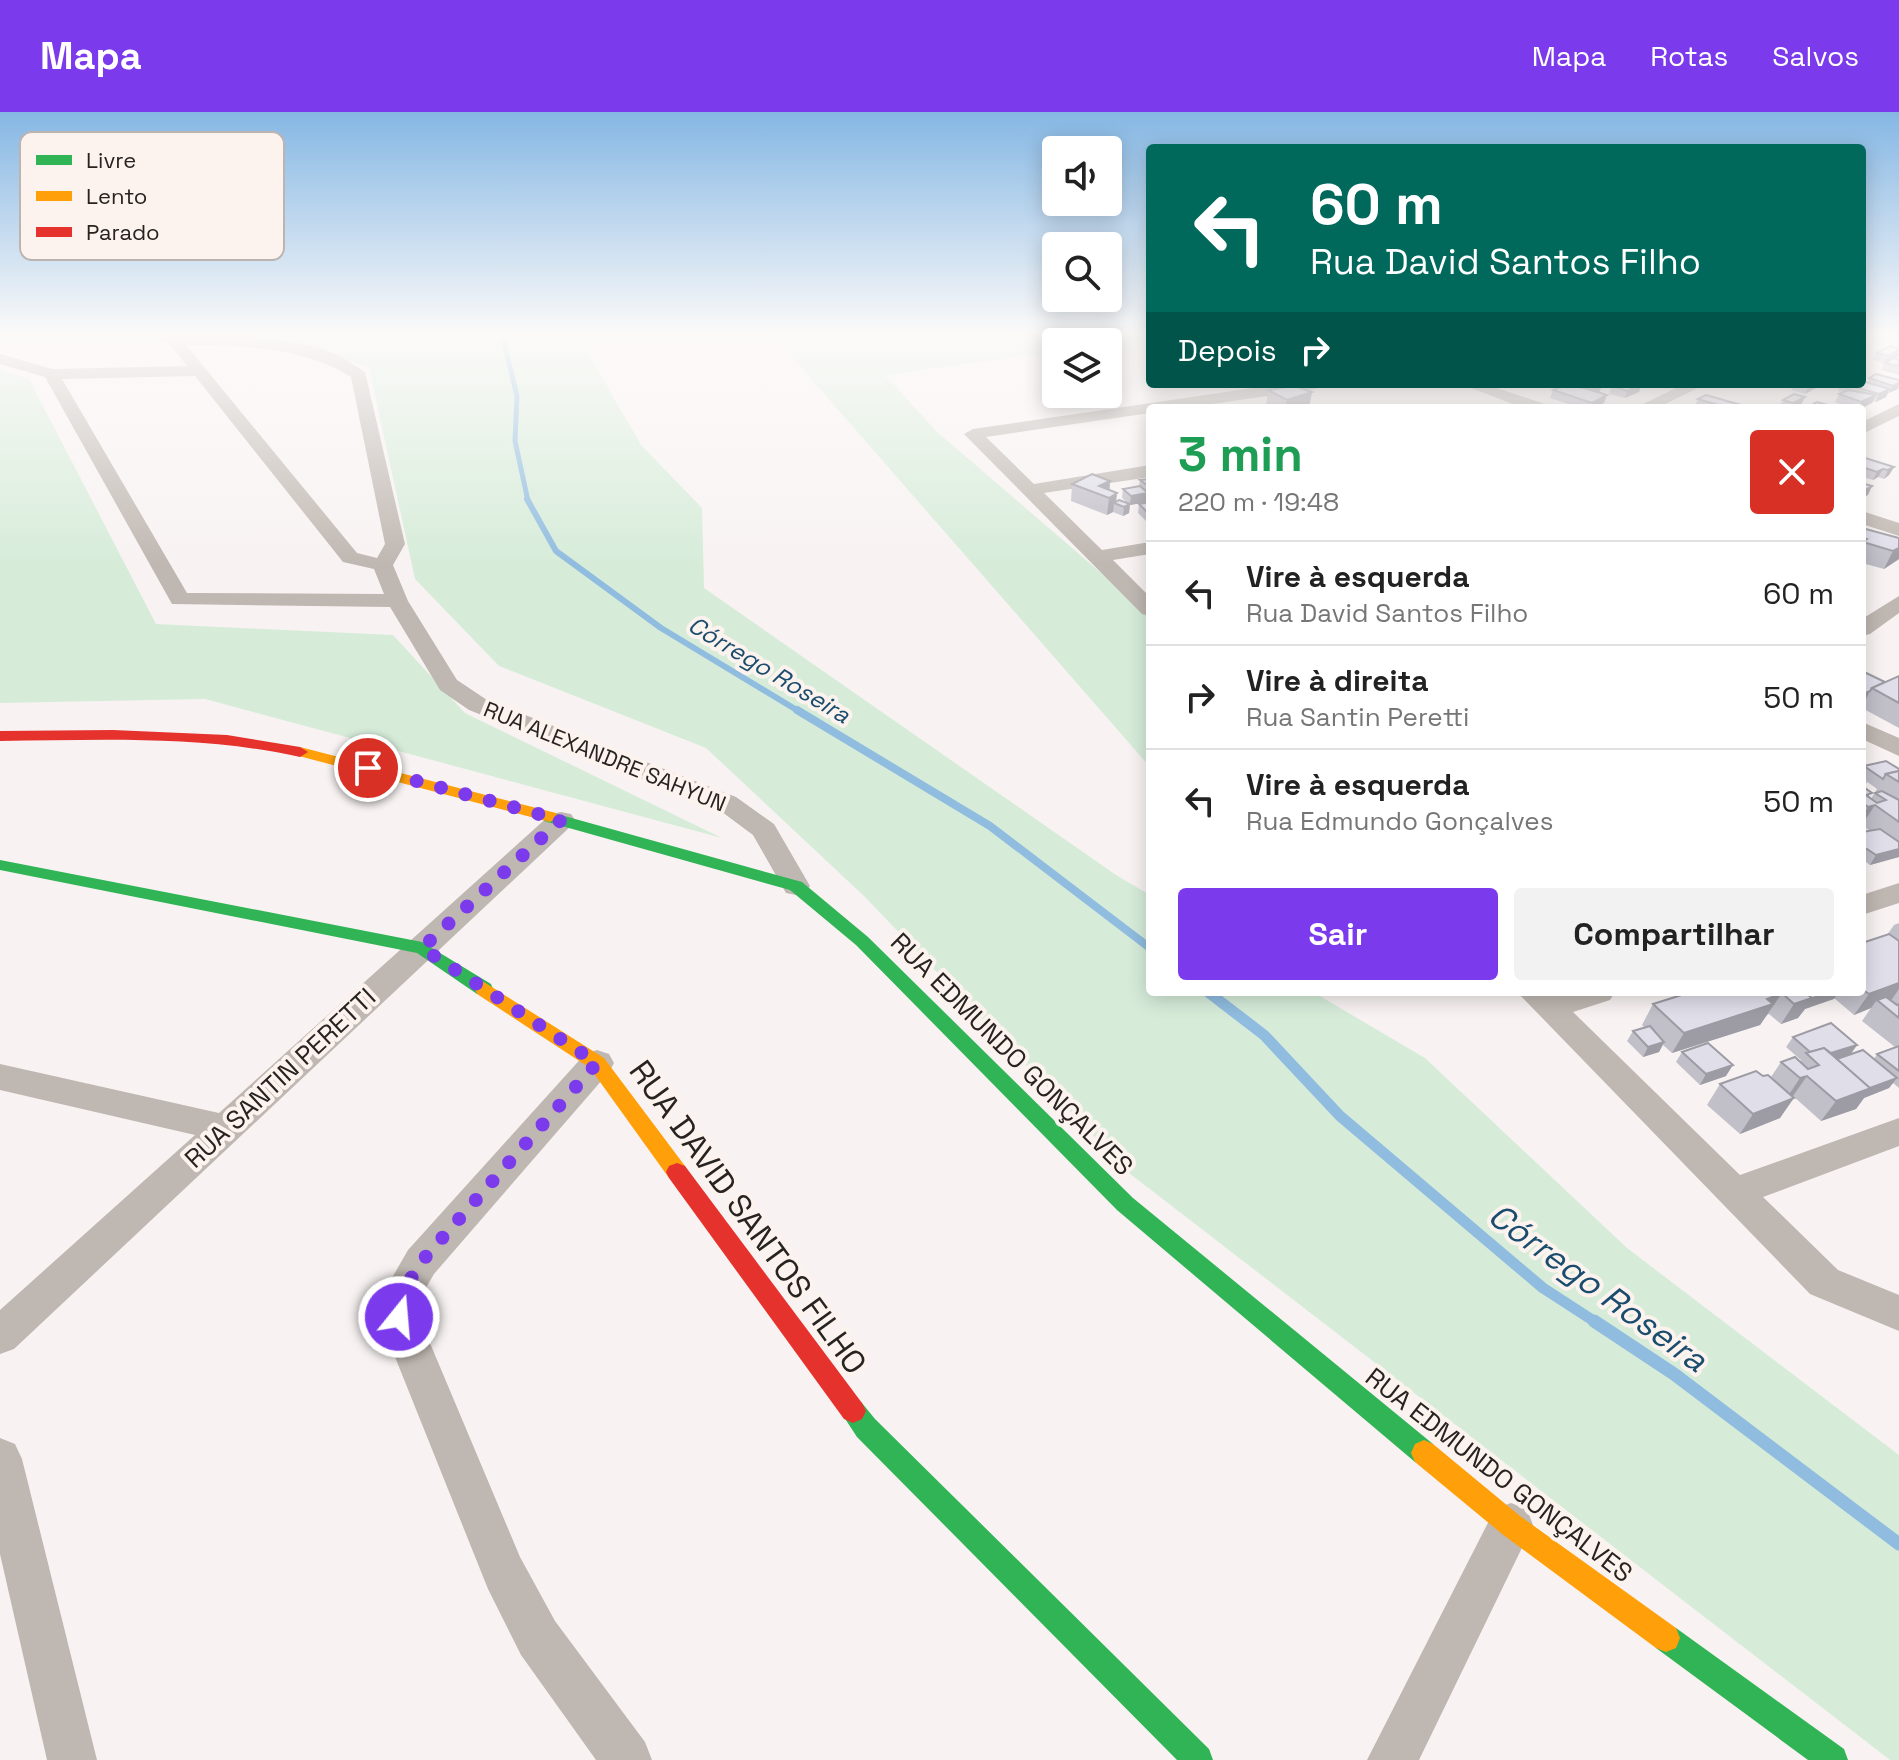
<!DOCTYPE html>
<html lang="pt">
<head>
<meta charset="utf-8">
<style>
	:root { --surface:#fff; --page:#f2f2f2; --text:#222; --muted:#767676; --line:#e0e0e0; --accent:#7c3aed }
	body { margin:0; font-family:"Space Grotesk",sans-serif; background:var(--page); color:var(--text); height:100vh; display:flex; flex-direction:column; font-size:30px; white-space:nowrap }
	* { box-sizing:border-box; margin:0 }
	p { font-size:26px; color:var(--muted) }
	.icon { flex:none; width:44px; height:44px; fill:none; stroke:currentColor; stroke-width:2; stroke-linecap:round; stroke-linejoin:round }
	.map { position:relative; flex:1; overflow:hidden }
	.panel { position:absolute; left:1146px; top:292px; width:720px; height:592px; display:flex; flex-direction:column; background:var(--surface); border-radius:8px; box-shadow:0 4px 20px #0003 }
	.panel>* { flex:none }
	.hud { position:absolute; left:1146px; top:32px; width:720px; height:244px; border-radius:8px; box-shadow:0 4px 20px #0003; background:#00695c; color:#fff; overflow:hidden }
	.controls { position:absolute; left:1042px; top:24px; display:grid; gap:16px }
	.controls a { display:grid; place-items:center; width:80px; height:80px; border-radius:8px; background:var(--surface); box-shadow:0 4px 20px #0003; font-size:40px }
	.pin { position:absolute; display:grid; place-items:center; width:68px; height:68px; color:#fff; margin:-34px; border:4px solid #fff; border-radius:50%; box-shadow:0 2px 8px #0007 }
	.me { position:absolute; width:88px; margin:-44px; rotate:17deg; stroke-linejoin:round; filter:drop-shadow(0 0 6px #0008) }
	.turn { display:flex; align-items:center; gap:28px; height:168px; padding:0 32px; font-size:36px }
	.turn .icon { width:104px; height:104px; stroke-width:2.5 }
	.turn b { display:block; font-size:56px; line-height:68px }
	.then { display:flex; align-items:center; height:76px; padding:0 32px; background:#0003; gap:16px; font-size:30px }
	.round { display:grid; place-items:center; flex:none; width:84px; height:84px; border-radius:8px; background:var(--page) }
	.head { display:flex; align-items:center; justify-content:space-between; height:136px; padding:0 32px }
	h1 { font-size:48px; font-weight:700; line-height:60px; color:#1e9e55 }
	.button { display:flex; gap:16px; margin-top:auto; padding:16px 32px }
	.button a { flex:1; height:92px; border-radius:8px; background:var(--accent); color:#fff; font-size:32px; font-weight:700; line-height:92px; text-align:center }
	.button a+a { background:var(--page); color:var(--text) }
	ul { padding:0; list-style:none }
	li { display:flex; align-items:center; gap:24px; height:104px; padding:0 32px; border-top:2px solid var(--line) }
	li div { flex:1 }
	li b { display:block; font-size:30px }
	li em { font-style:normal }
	header { display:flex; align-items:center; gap:48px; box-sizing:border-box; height:112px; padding:0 40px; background:var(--accent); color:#fff }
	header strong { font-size:38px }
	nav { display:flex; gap:44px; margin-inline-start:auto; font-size:28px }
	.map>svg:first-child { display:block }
	.green { fill:#d6ecd9 }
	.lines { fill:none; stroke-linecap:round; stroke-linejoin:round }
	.stream-far4 { stroke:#90bcdf; stroke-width:5 }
	.stream-far3 { stroke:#90bcdf; stroke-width:6 }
	.stream-far2 { stroke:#90bcdf; stroke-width:8 }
	.stream-far1 { stroke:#90bcdf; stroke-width:11 }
	.stream { stroke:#90bcdf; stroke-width:13 }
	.street { fill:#bfb7b1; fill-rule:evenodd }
	.fast { fill:#30b455; fill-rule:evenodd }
	.slow { fill:#ff9f0a; fill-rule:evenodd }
	.jam { fill:#e5322d; fill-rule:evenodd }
	.wall { fill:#c1bfc8 }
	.shaded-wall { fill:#9d9ba3 }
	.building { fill:#e0dee9; stroke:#9d9ba3; stroke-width:2 }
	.route { stroke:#7c3aed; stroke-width:14; stroke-dasharray:0 25.2 }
	.labels { text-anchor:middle; stroke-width:8; stroke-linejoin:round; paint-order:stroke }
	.far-street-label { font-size:22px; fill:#262321; stroke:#fcf2ee }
	.far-water-label { font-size:24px; font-style:italic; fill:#1a4c6e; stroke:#fcf2ee }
	.street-label { font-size:26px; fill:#262321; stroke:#fcf2ee }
	.near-street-label { font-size:32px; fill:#262321; stroke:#fcf2ee }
	.near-water-label { font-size:34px; font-style:italic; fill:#1a4c6e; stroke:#fcf2ee }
	.key { fill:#fcf2ee; stroke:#bcb4b0; stroke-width:2 }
	.key-label { font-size:22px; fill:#262321 }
</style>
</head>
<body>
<header>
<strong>Mapa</strong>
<nav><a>Mapa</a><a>Rotas</a><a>Salvos</a></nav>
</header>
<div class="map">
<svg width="1899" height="1648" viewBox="0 0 1899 1648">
	<rect width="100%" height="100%" fill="#f8f3f2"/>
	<g class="green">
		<polygon points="226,222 577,222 641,333 702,396 704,476 1116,763 1150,783 1150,880 1313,880 1425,946 1627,1136 1899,1343 1899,1648 1890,1648 1129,1061 865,785 706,636 499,554 415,467 369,256 311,238"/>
		<polygon points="772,222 1150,222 1150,227 1108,233 1108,230 1056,230 1056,240 885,263 936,319 1150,503 1150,655"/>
		<polygon points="0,258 29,267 156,512 393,523 465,601 722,726 205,587 0,591"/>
	</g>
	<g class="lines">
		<polyline class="stream-far4" points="502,222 517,284 515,329 528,389"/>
		<polyline class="stream-far3" points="527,387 556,439 661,516 800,600"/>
		<polyline class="stream-far2" points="797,598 990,714 1150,836"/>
		<polyline class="stream-far1" points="1208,880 1264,923 1340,1004 1543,1176 1597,1211"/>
		<polyline class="stream" points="1594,1209 1674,1262 1899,1432"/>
		<g class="street">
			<path d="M144,222C196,222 291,222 338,243C347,248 356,254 365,260L405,432L393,453L408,489L457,568L487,588L736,685L774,712L810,774L806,781L796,783L786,781L753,723L718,697L469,598L440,578L390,495L172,492L45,265L0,252V242L52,257L187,254L169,231ZM186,233C242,233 303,235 351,265L385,432L377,446L357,441ZM195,264L343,450L374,457L384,482L187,481L62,267Z"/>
			<polygon points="1281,272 1323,272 1315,277 1185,296 1150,296 1150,301 986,325 1034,372 1150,353 1150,365 1044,381 1102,438 1150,430 1150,442 1113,448 1150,485 1150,504 1142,502 964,322 973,317"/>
			<polygon points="1461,272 1485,272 1545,292 1547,296 1523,296"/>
			<polygon points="1684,272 1706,272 1657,296 1635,296"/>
			<polygon points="1899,292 1899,304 1862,322 1862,310"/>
			<polygon points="1862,399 1899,411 1899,424 1862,412"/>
			<polygon points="1899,484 1899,501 1870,522 1862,524 1862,507"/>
			<polygon points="1862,610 1899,626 1899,644 1862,627"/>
			<polygon points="561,700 571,702 575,708 571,714 14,1237 0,1242 0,1198 195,1023 0,978 0,952 219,1001 551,702"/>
			<polygon points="1899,771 1899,791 1862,803 1862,783"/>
			<polygon points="1517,880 1552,880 1555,883 1615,880 1610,888 1573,900 1740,1063 1899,1006 1899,1034 1763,1085 1838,1158 1899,1183 1899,1219 1810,1182"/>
			<polygon points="597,938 609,942 614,951 609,960 434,1162 423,1181 419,1205 520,1445 555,1509 645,1630 652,1648 596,1648 521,1543 488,1477 379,1205 385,1178 408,1138 585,942"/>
			<polygon points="0,1326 15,1332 22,1347 97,1648 47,1648 0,1442"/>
			<polygon points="1511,1391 1527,1397 1533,1413 1419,1648 1367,1648 1495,1397"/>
		</g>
		<g class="fast">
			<polygon points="550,700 802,770 868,825 1133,1086 1433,1332 1437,1341 1433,1350 1424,1354 1415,1350 1117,1098 856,833 790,778 544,709 542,705"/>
			<polygon points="0,748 422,830 491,872 493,877 491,882 477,882 417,841 0,758"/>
			<polygon points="853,1287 862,1291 875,1307 1209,1637 1213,1648 1177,1648 857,1325 840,1299 844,1291"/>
			<polygon points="1666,1512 1676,1516 1844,1637 1848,1648 1808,1648 1656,1536 1652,1526 1656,1516"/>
		</g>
		<g class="slow">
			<polygon points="300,635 556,701 558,705 550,710 295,643 292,640"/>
			<polygon points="484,870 604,946 685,1054 688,1060 685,1066 677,1069 669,1066 590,956 477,882 475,877 477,872"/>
			<polygon points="1424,1328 1433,1332 1520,1404 1676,1516 1680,1526 1676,1536 1666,1540 1656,1536 1502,1422 1415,1350 1411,1341 1415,1332"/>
		</g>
		<g class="jam">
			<path d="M113,618L227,623L300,635L308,640L300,645C201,623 101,628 0,629V619Z"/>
			<polygon points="677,1051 685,1054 862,1291 866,1299 862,1307 853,1311 844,1307 669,1066 666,1060 669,1054"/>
		</g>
	</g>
	<g class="wall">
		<polygon points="1899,237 1899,242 1898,245 1894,246 1899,248 1899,263 1881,258 1884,251 1873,248 1877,241"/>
		<polygon points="1869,266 1899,268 1899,275 1898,277 1888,281 1886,285 1876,290 1873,289 1872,291 1862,296 1852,296 1835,290 1839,282 1843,280 1838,279 1841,272 1862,272 1867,271"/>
		<polygon points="1560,272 1602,273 1599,281 1604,291 1594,296 1581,296 1550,286 1553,278 1559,275"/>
		<polygon points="1642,272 1639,280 1625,286 1609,282 1612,274"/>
		<polygon points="1794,272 1820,272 1818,275 1805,282 1791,278"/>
		<polygon points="1268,278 1312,280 1309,296 1270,296 1266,294"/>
		<polygon points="1698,287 1739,296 1700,296 1695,294"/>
		<polygon points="1783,288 1801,293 1795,296 1779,296"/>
		<polygon points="1862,345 1894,355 1889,363 1884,367 1878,365 1873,368 1862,365"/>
		<polygon points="1150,367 1150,384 1148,383 1147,390 1130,393 1129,401 1123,404 1113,400 1107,403 1071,389 1072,372 1110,369 1109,378 1116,390 1129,392 1122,386 1123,377 1139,375 1140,368"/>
		<polygon points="1150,390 1150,413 1138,401 1139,392"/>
		<polygon points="1862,416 1899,426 1899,447 1884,457 1862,451"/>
		<polygon points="1862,559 1885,570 1899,564 1899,616 1862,596 1865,589"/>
		<polygon points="1864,654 1899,657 1899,745 1870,753 1862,747 1862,720 1870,719 1862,713 1862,666 1867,670 1864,676 1871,687 1877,677 1862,666 1862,658"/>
		<polygon points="1899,811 1899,976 1893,971 1889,976 1864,986 1856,997 1821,1009 1793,984 1780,1006 1740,1022 1707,993 1720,972 1763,964 1771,965 1781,950 1800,950 1801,948 1786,935 1793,925 1857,933 1850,943 1874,947 1877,942 1895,935 1862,909 1871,896 1854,903 1834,886 1805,897 1798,906 1781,912 1769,902 1767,903 1760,913 1672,941 1663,933 1659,940 1643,945 1627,929 1633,919 1645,916 1642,913 1653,892 1709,880 1862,880 1862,831 1887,823 1894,813"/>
		<polygon points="1682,940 1726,964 1700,973 1676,950"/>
	</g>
	<g class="shaded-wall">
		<polygon points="1899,238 1898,245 1884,251 1888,244"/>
		<polygon points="1899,271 1898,277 1889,281 1893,274"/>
		<polygon points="1642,272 1639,280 1625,286 1627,279"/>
		<polygon points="1814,272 1820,272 1818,275 1805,282 1808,275"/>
		<polygon points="1602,273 1599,281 1588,285 1591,277"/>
		<polygon points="1890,277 1886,285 1876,290 1879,282"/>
		<polygon points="1312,280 1309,296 1285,296 1287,288"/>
		<polygon points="1607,283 1604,291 1594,296 1590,296 1592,291"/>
		<polygon points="1876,283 1872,291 1862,296 1859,296 1861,290"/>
		<polygon points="1805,285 1801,293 1795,296 1791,296 1793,291"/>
		<polygon points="1894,355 1889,363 1884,367 1888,358"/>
		<polygon points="1883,357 1878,365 1873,368 1877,360"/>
		<polygon points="1110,369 1109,386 1117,381 1116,392 1114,391 1113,400 1107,403 1109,386 1099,374"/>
		<polygon points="1872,374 1868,383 1862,386 1862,380"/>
		<polygon points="1148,381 1147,390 1130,393 1131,384"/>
		<polygon points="1130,392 1129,401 1123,404 1124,395"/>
		<polygon points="1899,436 1899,447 1884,457 1893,439"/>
		<polygon points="1870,579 1865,589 1862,590 1862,583"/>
		<polygon points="1875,693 1862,713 1862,705 1868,695"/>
		<polygon points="1899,736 1899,745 1870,753 1876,743"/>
		<polygon points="1899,871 1899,877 1890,890 1877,888 1871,896 1854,903 1869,882"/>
		<polygon points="1830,880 1839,880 1834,887 1805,897 1798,906 1781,912 1794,892"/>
		<polygon points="1782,881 1760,913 1672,941 1684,921"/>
		<polygon points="1664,930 1659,940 1643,945 1648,935"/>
		<polygon points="1857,933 1850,943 1819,953 1817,946"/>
		<polygon points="1733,953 1726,964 1700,973 1706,962"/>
		<polygon points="1807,964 1793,984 1786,987 1800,966"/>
		<polygon points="1897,966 1889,976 1864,986 1856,997 1821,1009 1836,989"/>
		<polygon points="1794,986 1780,1006 1740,1022 1753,1002"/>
	</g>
	<g class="building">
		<polygon points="1890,234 1899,237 1899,238 1888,244 1877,241"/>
		<polygon points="1894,246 1899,248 1899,254 1885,251"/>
		<polygon points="1876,262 1899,268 1899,271 1893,274 1869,266"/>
		<polygon points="1862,269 1890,277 1879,282 1845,272 1862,272"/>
		<polygon points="1567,272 1571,272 1607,283 1592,291 1553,278"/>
		<polygon points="1580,272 1599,272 1602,273 1591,277 1584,276 1589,274"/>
		<polygon points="1617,272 1642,272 1627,279 1612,274"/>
		<polygon points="1294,274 1312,280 1287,288 1268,278"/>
		<polygon points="1848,278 1876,283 1861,290 1839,282"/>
		<polygon points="1794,282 1805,285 1793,291 1783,288"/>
		<polygon points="1706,283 1741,293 1734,296 1728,296 1698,287"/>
		<polygon points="1817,290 1838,296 1806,296"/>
		<polygon points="1301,292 1308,296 1287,295"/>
		<polygon points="1862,345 1894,355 1888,358 1883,357 1877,360 1862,355"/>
		<polygon points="1092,362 1110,369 1099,374 1117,381 1109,386 1072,372"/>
		<polygon points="1150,367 1150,375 1140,368"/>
		<polygon points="1862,371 1872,374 1862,380"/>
		<polygon points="1140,374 1148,381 1131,384 1123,377"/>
		<polygon points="1119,388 1130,392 1124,395 1114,391"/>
		<polygon points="1150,390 1150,403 1139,392"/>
		<polygon points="1862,416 1899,426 1899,436 1893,439 1863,430 1867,427 1862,425"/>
		<polygon points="1862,559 1885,570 1872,576 1870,579 1862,583"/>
		<polygon points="1899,564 1899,591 1872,576"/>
		<polygon points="1886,649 1899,657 1899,659 1886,662 1883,667 1864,654"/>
		<polygon points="1899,659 1899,670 1886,662"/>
		<polygon points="1862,674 1872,681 1866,683 1877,691 1886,688 1875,681 1882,679 1899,688 1899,710 1875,693 1868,695 1862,690"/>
		<polygon points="1880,717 1899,730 1899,737 1876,743 1867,737 1863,738 1862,737 1862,720"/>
		<polygon points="1889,822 1899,829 1899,871 1869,882 1862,877 1862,831"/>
		<polygon points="1691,880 1702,880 1704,882 1709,880 1805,880 1812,886 1794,892 1782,881 1767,887 1773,892 1684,921 1653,892"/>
		<polygon points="1805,880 1830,880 1810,887 1812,886"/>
		<polygon points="1886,885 1897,893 1899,892 1899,906 1877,888"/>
		<polygon points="1831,911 1857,933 1831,941 1824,936 1810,940 1793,925"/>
		<polygon points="1650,914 1664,930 1648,935 1633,919"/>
		<polygon points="1708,931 1733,953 1706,962 1682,940"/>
		<polygon points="1899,934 1899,959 1877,942"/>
		<polygon points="1824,936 1871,976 1836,989 1807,964 1800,966 1781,950 1795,945 1808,957 1819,953 1806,941"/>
		<polygon points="1863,938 1897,966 1870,976 1837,947"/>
		<polygon points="1756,959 1763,964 1768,963 1794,986 1753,1002 1720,972"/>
	</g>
	<linearGradient id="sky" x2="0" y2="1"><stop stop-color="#85b7e4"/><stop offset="0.49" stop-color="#fcfaf9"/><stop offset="1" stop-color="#fcfaf9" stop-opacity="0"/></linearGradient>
	<rect width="1899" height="453" fill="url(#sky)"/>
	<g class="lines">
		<polyline class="route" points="368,656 561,708 422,836 597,951 421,1150 404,1178 399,1205"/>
	</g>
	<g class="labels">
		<g class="far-street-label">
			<text transform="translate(605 644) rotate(22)" y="8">RUA ALEXANDRE SAHYUN</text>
		</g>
		<g class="far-water-label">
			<text transform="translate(769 558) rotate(31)" y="8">Córrego Roseira</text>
		</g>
		<g class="street-label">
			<text transform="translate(1012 942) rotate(45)" y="9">RUA EDMUNDO GONÇALVES</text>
			<text transform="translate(280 966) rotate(-43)" y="9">RUA SANTIN PERETTI</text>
			<text transform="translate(1499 1363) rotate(38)" y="9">RUA EDMUNDO GONÇALVES</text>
		</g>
		<g class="near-street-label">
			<text transform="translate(748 1105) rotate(54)" y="11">RUA DAVID SANTOS FILHO</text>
		</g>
		<g class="near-water-label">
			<text transform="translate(1598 1175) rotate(36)" y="12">Córrego Roseira</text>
		</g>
	</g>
	<rect x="20" y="20" width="264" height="128" rx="12" class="key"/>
	<rect x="36" y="43" width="36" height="10" fill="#30b455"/>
	<rect x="36" y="79" width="36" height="10" fill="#ff9f0a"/>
	<rect x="36" y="115" width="36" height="10" fill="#e5322d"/>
	<g class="key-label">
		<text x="86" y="56">Livre</text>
		<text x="86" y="92">Lento</text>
		<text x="86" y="128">Parado</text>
	</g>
</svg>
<div class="controls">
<a><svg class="icon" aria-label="sound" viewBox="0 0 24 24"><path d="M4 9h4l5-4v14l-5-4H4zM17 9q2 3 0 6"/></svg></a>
<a><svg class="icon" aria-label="search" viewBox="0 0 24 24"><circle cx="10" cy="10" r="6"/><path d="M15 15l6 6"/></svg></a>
<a><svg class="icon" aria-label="layers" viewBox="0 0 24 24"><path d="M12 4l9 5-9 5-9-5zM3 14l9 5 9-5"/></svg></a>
</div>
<div class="pin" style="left:368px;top:656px;background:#d93025"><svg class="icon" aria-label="arrive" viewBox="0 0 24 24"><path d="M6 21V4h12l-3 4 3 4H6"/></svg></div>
<svg class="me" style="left:399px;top:1205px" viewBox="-20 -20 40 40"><circle r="17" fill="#7c3aed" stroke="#fff" stroke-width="3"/><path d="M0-11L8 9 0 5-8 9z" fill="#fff"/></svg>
<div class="hud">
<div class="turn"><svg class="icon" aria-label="left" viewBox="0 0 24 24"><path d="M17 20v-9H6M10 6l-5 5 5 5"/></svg><div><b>60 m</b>Rua David Santos Filho</div></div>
<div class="then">Depois<svg class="icon" aria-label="right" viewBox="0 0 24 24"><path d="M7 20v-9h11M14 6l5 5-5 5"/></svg></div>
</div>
<section class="panel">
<div class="head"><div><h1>3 min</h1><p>220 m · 19:48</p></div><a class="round" style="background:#d93025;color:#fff"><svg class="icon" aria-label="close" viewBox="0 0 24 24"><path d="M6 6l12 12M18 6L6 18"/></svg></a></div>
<ul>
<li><svg class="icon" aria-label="left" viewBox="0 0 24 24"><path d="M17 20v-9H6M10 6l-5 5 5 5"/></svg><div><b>Vire à esquerda</b><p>Rua David Santos Filho</p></div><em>60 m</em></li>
<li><svg class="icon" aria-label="right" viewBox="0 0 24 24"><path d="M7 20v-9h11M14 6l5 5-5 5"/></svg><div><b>Vire à direita</b><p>Rua Santin Peretti</p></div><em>50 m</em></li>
<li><svg class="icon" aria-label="left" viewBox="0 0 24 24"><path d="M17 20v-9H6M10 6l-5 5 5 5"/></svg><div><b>Vire à esquerda</b><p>Rua Edmundo Gonçalves</p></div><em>50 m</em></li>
</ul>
<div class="button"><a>Sair</a><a>Compartilhar</a></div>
</section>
</div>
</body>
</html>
